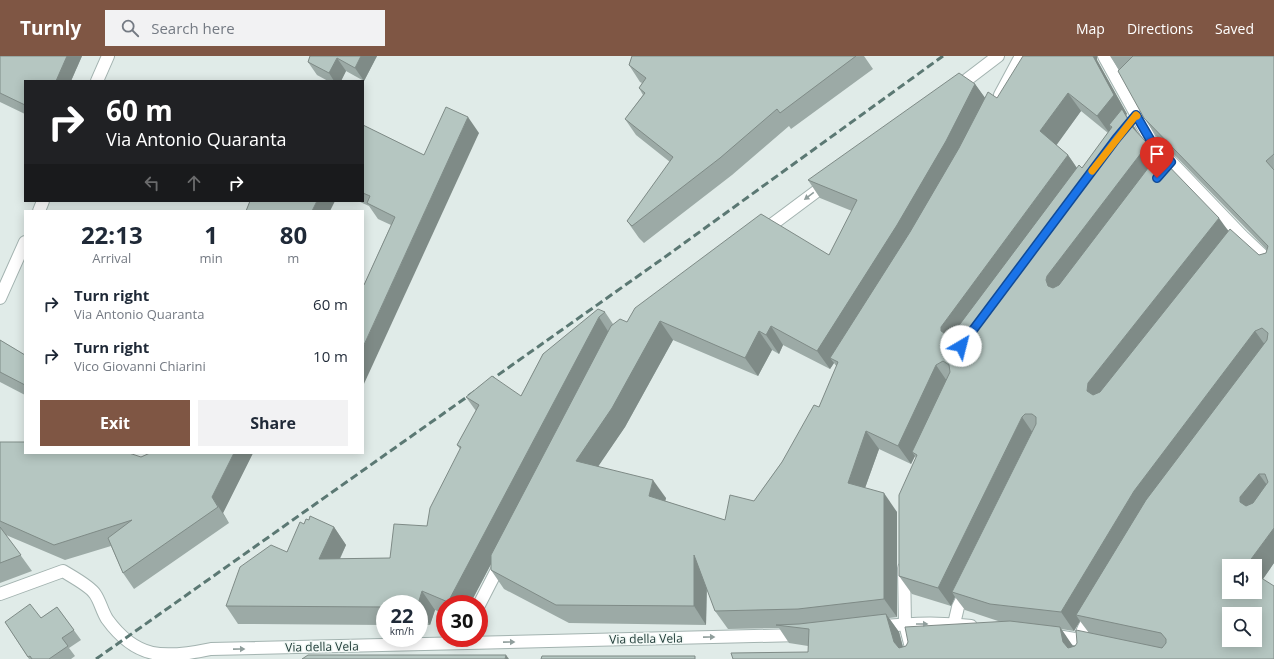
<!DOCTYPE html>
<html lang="en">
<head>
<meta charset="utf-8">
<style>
	:root { --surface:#fff; --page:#f2f2f3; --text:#1f2937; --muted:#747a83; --accent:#7f5644 }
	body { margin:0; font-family:"Open Sans",sans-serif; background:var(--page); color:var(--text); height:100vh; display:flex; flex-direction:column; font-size:15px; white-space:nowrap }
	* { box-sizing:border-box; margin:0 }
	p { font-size:13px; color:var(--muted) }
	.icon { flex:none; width:22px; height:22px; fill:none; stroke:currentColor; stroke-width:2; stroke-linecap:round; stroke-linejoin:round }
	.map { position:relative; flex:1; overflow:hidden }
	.side { position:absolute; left:24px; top:154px; width:340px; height:244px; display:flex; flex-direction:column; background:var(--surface); border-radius:0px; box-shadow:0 2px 10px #0003 }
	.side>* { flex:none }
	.banner { position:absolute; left:24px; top:24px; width:340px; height:122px; border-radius:0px; box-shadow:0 2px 10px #0003; background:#202124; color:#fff; overflow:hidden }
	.fabs { position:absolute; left:1222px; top:503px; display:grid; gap:8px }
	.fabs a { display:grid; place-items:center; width:40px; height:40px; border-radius:0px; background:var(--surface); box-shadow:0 2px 10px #0003; font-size:20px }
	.speed { position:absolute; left:376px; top:539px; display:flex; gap:8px; font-size:20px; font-weight:700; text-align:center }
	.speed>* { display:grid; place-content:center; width:52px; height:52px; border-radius:50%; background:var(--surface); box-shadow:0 2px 10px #0003; line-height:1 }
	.speed small { font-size:10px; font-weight:400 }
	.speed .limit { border:6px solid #d22; background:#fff; color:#111 }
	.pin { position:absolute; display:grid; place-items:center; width:34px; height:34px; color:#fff; margin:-41px -17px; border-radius:50% 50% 50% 0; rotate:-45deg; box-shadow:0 0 4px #0007 }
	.pin .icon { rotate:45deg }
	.me { position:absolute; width:44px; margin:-22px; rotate:37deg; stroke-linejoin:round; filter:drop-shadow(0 0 3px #0008) }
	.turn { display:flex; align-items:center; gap:14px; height:84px; padding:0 16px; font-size:18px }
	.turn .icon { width:52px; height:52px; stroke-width:2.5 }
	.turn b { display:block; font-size:28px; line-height:34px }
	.lanes { display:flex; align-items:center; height:38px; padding:0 16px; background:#0003; justify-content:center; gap:20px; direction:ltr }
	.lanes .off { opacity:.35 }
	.eta { display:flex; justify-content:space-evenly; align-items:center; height:68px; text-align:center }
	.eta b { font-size:24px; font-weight:700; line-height:28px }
	.primary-button { display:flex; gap:8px; margin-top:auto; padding:8px 16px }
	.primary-button a { flex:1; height:46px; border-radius:0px; background:var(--accent); color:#fff; font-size:16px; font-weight:700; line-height:46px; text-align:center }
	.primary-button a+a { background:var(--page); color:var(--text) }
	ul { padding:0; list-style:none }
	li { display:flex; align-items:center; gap:12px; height:52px; padding:0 16px }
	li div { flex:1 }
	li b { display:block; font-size:15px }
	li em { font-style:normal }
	header { display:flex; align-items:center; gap:24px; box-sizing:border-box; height:56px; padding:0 20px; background:var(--accent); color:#fff }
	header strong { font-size:19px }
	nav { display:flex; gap:22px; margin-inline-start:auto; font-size:14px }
	.search { width:280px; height:36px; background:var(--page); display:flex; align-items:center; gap:10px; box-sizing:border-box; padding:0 14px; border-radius:0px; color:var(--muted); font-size:15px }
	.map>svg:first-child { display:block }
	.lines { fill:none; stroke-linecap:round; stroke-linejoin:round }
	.minor-casing { stroke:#a3b3b0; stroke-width:14 }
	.tertiary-casing { stroke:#a3b3b0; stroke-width:14 }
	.minor { stroke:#fff; stroke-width:12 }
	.tertiary { stroke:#fff; stroke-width:12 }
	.rail { stroke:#5b7873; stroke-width:3; stroke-dasharray:8 4; stroke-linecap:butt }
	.wall { fill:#9caaa6; fill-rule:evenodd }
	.shaded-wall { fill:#7f8b87 }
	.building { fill:#b5c6c1; stroke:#7f8b87; fill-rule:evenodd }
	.oneway { fill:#909e9c }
	.route-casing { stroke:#114b97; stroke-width:10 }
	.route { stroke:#1a73e8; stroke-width:7 }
	.slow { stroke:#f59e0b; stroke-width:7 }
	.labels { text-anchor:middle; stroke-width:3; stroke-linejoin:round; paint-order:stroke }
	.street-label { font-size:12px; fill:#203c38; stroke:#f1f8f5 }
</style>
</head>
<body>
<header>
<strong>Turnly</strong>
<div class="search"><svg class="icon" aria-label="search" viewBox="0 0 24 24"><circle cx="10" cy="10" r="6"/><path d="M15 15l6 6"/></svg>Search here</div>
<nav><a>Map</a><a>Directions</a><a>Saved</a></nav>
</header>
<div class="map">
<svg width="1274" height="603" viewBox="0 0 1274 603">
	<rect width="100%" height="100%" fill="#e0ebe8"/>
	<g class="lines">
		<defs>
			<g id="minor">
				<polyline points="97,25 108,0"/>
				<polyline points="956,32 998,0"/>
				<polyline points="1000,39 1021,0"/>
				<polyline points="39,155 43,145"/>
				<polyline points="762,176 829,126"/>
				<polyline points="0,242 25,186"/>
				<polyline points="904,512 905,568 914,603"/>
				<path d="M0,538L63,515C71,520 90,530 95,538C100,545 102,555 107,563C136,603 163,603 211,593L800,579"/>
				<polyline points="479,549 501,506"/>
				<polyline points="954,568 958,551 967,533"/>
				<path d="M878,571C909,567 940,566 971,570"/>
				<polyline points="1051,579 1092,586"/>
				<path d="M1083,603C1079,580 1079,578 1092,558"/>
			</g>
			<polyline id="tertiary" points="1104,0 1151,85 1242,180 1274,210"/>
		</defs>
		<use href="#minor" class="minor-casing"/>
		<use href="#tertiary" class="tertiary-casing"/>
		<use href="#minor" class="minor"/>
		<use href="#tertiary" class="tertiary"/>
		<polyline class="rail" points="96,603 665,201 943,0"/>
	</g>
	<g class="wall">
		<polygon points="0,0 82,0 71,25 25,25 25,58 0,46"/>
		<polygon points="310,0 377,0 364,25 346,15 341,25 328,25 317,19 308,6"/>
		<polygon points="632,0 864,0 873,13 791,73 789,70 732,119 644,187 639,182 627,165 670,106 636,79 625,63 643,39 639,32 642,27 640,26 629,9"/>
		<path d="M1110,0H1274V507L1263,523L1274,603L808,596V590L789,587L779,572L728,573L715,555L707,532L706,569L569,567L504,533L491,514V508L470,548H445V558L435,554L430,569H419V548H385V569L238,568L226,550L287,496L304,468L334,471L346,489L340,503L390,502L427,470L460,393L457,389L476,355L466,341L521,340L543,298L605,256L613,268L627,266L829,199L852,155L820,142L808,124L975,28L985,42H997L1097,4L1127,58L1126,59L1139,78L1148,88L1157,101L1228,175L1259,199L1266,197L1267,194L1157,81L1144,62L1119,14ZM1081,55L1108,77L1082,112H1077L1068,99L1056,89ZM673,284L758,320L772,294L779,298L783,289L830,313L834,307L837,311L819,351L782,406L754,445L725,464L665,445L666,442L598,410L625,371ZM879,393L911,408L915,400L916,402L899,520L912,538L951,550L955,541L965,554L1001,566L903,591L899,576L889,562L897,561V456L865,432ZM1080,565L1089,577L1075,590L1073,591L1061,573L1074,575Z"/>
		<polygon points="363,69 424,99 479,77 364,229 391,169 378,163 369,150 358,145 363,145"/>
		<polygon points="0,284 25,299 25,339 0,326"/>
		<polygon points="0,386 141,401 150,397 253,397 223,457 229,467 134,533 123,517 111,490 65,504 6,479 32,515 0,527"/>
		<polygon points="57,551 81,584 69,592 75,600 71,603 29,603 5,566 41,562"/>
	</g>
	<g class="shaded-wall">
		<polygon points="67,0 82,0 71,25 56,25"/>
		<polygon points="361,0 377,0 364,25 355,12"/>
		<polygon points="1093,0 1097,0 1097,4 1127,58 1126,59 1135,72 1145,90 1112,71 1109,69 1113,75 1110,78 1097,60"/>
		<polygon points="337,2 346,15 341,25 334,25 329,17"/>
		<polygon points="975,28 988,46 958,103 830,302 834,307 830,313 817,295"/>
		<polygon points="1068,37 1081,55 1053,94 1040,75"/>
		<polygon points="468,61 479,77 363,330 363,291"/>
		<polygon points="1148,88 1161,106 1060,238 1048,230 1046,224 1047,220"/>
		<polygon points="1068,99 1081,118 954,293 941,275 941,271"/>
		<polygon points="317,145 335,145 330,155 312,155"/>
		<polygon points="1219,162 1232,180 1101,345 1087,335 1088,327"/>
		<polygon points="599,261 611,280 470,548 450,548 448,546"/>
		<polygon points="660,265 673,284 625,371 589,424 576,405"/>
		<polygon points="771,270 783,289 779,298 766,279"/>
		<polygon points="759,275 772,294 758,320 745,302"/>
		<polygon points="1255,275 1268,293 1076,559 1080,565 1074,575 1061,556 1134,435"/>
		<polygon points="936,309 949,328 912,396 915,400 911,408 898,390"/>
		<polygon points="1022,361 1035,380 952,536 955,541 951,550 938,532"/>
		<polygon points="866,375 879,393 860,446 848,427"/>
		<polygon points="234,397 253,397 223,457 229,467 212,441"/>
		<polygon points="1259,418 1272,436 1253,460 1240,446 1240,441"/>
		<polygon points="653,424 666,442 662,459 649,440"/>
		<polygon points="884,437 897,456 897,561 884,543"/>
		<polygon points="334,471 346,489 331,521 319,503"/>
		<polygon points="1274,472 1274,507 1258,530 1255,526 1255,510 1246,510"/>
		<polygon points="694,499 707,517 706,569 694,550"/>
		<polygon points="422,535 435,554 430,569 419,553 419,548 418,548"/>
		<polygon points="886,558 899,576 906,603 894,586"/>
		<polygon points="1060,571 1073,590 1075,603 1063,586"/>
		<polygon points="506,599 509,603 505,603"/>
	</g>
	<g class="building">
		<polygon points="0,0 67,0 56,25 25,25 25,49 0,37"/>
		<polygon points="310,0 361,0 355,12 337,2 329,17 308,6"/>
		<polygon points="632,0 856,0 780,57 777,53 720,102 632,170 627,165 673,101 625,63 645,37 639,32 646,22 629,9"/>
		<path d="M1023,0H1093L1114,39L1097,60L1068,37L1040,75L1068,99L941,271V275L947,279L954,276L1079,109L1082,112L1112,71L1109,69L1122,53L1133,72L1148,88L1047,220L1046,224L1048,230L1053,232L1059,229L1158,99L1219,162L1088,327L1087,335L1093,339L1100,336L1230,173L1259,199L1266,197L1268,190L1144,62L1118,15L1133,0H1274V98L1266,105L1274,114V472L1246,510H1229V536H1255V518L1274,530V603H733L731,597L808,596L809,573L776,569L799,568L886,558L894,586L899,592L906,590L908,586L905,571L1010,565L1060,571L1063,586L1068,592L1075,590L1077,587L1076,574L1162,592L1166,587V583L1161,577L1076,559L1146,444L1267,284L1268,277L1262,272L1255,275L1134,435L1061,556L990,548L952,536L1036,368V361L1032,358H1025L1022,361L938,532L899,520V439L917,399L912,396L950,316L949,309L943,305L936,309L898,390L866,375L848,427L884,437V543L798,553L715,555L694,499V550L556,549L491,514V499L611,270L620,263L627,266L635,252L761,158L829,199L857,144L808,124L959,17L975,28L946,85L897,169L817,295L771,270L766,279L759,275L745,302L660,265L612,352L576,405L653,424L649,440L725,464L730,439L754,445L782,406L814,349L819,351L838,306L830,302L910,176L959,92L988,36L997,42ZM1259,418H1265L1268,426L1253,447L1246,450L1240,446V441ZM1229,558H1255V584H1229Z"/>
		<polygon points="446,51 468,61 363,291 363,228 364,229 395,161 367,147 370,140 363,137 363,69 424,99"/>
		<polygon points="250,145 317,145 312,155 246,155"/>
		<polygon points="598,253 605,256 599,261 448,546 422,535 418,548 385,548 385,551 226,550 240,511 271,489 287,496 300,466 304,468 306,463 309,464 310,460 334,471 319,503 390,502 394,468 427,470 430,452 461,391 457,389 479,349 466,341 492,320 521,340 543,298"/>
		<polygon points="0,284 25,299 25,329 0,316"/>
		<polygon points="0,386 25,386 25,397 129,397 141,401 150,397 234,397 212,441 218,451 123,517 108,482 132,464 54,489 0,465"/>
		<polygon points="0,471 21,499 0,507"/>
		<polygon points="30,548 41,562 57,551 74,574 62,582 68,590 49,603 32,603 30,600 28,601 5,566"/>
		<polygon points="308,599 506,599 505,603 302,603"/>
		<polygon points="542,600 695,600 695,603 541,603"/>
	</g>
	<defs><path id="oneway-solid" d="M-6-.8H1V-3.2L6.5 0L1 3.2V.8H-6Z"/></defs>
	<g class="oneway">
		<use href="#oneway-solid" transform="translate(809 140) rotate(143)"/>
		<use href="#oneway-solid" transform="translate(922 568)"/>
		<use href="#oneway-solid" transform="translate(709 581) rotate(-1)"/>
		<use href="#oneway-solid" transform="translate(509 586) rotate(-1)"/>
		<use href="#oneway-solid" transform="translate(239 593) rotate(-1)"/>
	</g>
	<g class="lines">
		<defs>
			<polyline id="route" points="961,290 1116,83 1136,59 1151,85 1171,106 1157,122"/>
		</defs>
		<use href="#route" class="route-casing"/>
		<use href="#route" class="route"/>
		<polyline class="slow" points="1092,115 1136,59 1137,60"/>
	</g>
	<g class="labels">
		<g class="street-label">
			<text transform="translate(646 583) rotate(-1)" y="4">Via della Vela</text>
			<text transform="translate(322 591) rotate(-1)" y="4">Via della Vela</text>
		</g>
	</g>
</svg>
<div class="fabs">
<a><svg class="icon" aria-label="sound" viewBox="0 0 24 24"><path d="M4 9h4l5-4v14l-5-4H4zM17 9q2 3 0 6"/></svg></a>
<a><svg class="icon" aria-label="search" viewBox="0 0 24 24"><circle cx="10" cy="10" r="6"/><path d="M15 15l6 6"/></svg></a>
</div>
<div class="speed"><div>22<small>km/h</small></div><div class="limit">30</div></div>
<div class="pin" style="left:1157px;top:122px;background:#d93025"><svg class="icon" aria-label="arrive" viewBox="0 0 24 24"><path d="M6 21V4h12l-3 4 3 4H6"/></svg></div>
<svg class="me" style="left:961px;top:290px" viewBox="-20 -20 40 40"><circle r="19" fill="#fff"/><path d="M0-13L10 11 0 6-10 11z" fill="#1a73e8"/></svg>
<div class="banner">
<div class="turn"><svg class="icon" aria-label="right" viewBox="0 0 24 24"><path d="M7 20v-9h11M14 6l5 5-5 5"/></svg><div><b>60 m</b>Via Antonio Quaranta</div></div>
<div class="lanes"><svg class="icon off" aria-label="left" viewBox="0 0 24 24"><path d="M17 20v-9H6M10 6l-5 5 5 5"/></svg><svg class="icon off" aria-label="ahead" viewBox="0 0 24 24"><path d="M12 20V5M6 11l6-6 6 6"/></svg><svg class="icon" aria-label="right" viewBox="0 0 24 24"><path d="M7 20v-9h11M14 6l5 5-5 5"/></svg></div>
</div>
<section class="side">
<div class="eta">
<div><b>22:13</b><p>Arrival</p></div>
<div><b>1</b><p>min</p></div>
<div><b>80</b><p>m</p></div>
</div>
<ul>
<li><svg class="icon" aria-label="right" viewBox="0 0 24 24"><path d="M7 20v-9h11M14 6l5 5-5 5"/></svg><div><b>Turn right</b><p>Via Antonio Quaranta</p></div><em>60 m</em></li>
<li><svg class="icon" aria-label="right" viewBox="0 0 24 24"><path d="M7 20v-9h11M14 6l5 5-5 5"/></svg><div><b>Turn right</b><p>Vico Giovanni Chiarini</p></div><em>10 m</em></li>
</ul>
<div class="primary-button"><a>Exit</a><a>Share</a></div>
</section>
</div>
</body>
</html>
